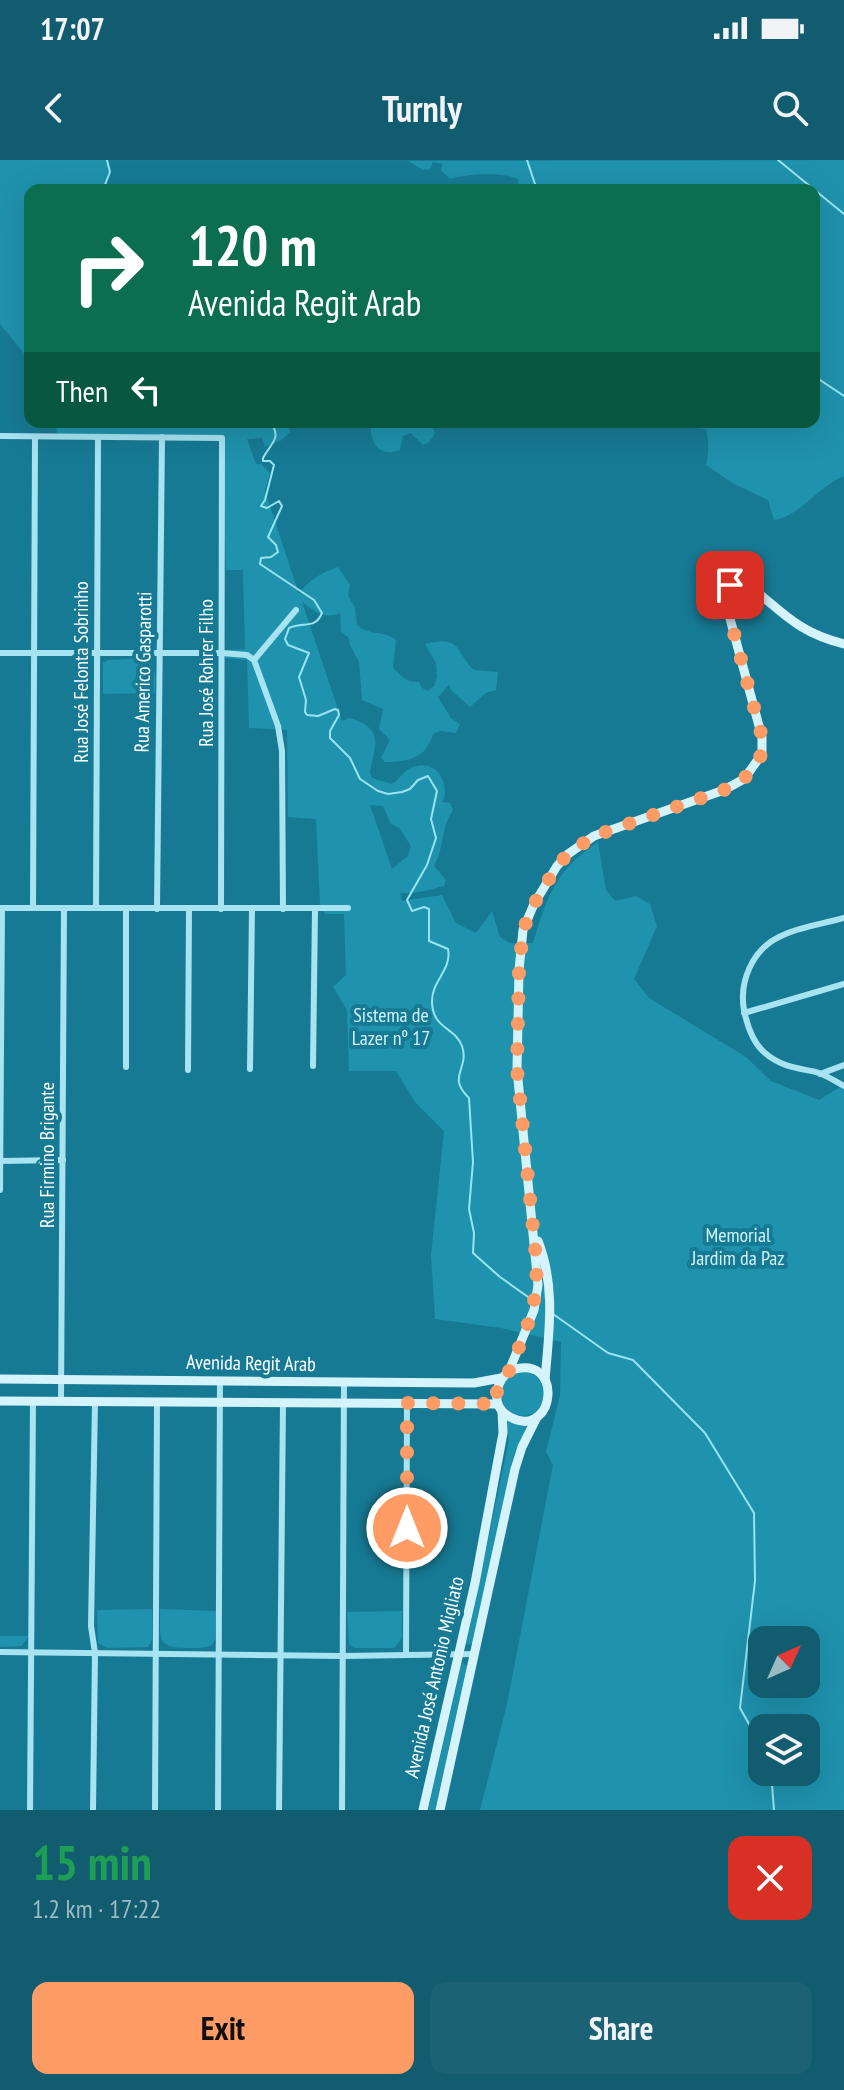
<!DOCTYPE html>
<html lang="en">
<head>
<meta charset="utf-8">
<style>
	:root { --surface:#115c6f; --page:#1a6274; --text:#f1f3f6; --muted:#9cbac3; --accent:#ff9c66 }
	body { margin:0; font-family:"PT Sans Narrow",sans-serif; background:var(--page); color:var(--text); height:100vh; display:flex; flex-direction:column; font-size:30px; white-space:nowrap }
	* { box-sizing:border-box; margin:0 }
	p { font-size:26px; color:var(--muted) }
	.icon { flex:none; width:44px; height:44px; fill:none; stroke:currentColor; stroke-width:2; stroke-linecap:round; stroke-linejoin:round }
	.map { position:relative; height:1650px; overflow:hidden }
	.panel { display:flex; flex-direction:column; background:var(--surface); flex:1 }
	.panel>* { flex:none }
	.hud { position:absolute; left:24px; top:24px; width:796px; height:244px; border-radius:16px; box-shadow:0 8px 32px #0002; background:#0b6e4f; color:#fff; overflow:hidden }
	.needle { width:52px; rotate:45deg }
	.controls { position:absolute; left:748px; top:1466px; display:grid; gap:16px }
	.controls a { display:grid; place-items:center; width:72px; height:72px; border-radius:16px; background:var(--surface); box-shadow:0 8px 32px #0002; font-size:40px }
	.pin { position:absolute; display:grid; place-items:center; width:68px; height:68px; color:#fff; margin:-34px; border-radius:16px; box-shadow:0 4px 12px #0006 }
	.me { position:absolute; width:88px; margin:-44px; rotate:0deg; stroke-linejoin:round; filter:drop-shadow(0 0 6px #0008) }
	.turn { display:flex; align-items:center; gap:28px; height:168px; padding:0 32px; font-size:36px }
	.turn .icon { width:104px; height:104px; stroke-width:2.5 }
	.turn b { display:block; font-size:56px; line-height:68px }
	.then { display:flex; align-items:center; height:76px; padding:0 32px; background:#0003; gap:16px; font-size:30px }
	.round { display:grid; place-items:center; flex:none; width:84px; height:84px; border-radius:16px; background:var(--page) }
	.head { display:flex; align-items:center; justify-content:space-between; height:136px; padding:0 32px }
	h1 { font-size:48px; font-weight:700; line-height:60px; color:#1e9e55 }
	.primary-button { display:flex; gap:16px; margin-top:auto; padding:16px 32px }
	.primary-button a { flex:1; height:92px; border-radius:16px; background:var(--accent); color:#111; font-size:32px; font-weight:700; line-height:92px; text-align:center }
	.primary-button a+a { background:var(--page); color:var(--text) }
	.status { display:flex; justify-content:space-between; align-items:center; height:56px; padding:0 40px; background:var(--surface); direction:ltr }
	.status svg { height:22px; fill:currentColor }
	header { display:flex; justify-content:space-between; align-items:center; height:104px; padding:0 32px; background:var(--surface); font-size:36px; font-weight:700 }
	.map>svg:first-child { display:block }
	.green { fill:#1f92ad; fill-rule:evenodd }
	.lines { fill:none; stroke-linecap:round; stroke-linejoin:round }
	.stream { stroke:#99e3f3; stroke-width:2 }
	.minor { stroke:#a7e3f1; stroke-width:6 }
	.secondary { stroke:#d5f3fb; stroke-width:9 }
	.route { stroke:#ff9c66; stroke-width:14; stroke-dasharray:0 25.2 }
	.labels { text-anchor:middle; stroke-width:8; stroke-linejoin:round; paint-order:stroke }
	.street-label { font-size:20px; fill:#fff; stroke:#177a94 }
	.park-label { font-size:20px; fill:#cef3fc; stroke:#177a94 }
</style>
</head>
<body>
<div class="status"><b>17:07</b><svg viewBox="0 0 49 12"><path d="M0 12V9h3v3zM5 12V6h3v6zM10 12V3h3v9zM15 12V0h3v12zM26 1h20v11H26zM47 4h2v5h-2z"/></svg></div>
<header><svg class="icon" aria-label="back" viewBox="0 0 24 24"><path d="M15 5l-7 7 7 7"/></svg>Turnly<svg class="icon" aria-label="search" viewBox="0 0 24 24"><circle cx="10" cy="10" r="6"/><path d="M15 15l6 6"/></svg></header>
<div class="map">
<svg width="844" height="1650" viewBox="0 0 844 1650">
	<rect width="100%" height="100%" fill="#177a94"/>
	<g class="green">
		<polygon points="0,0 107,0 110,12 103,30 30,30 30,201 0,164"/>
		<path d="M844,0V316C817,327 802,355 774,360L768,340L734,324L706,305C709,292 709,281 706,269L697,268V262H814V30H517L519,20C506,11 466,14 450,19L441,10L443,4L433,2L430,9L423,10L408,1Z"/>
		<path d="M56,262H287L290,272L282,280L265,287L262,278L247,279L256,304H261L270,313L265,331L299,434C307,421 323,412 338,407L350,425L348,435L355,448L357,465C369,476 384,470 396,480L393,507C399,515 407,523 419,522L422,528L428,531L434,526L437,517L436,503L425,484C462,474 455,492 474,510L498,512L496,530L486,533L470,547L450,529V524L438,537L451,558L460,564L456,573L440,571L433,574C426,598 409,602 385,602L381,598L390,580L379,569L383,549L362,540L359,502L350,485L349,478L341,472L340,453C325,460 314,451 302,442L342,561L350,558C385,569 375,585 370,612L372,618L392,624C400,619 404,610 413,607C436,599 450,622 443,642L450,643L453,650C440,670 445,686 434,706L446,720L444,726C429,730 416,734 400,733L402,741L442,735L456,763L476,773L492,751L500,777L510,783H533C547,736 556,710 598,682L606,730L615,741L636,736L650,744L657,766L634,819L649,838L746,897L771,921L819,940L840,927L844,929V1650H480L507,1544L553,1305L546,1292L560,1235L561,1182L501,1168L435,1159L431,1095L444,971L415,942L396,911H349L347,850L333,827L346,815L344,754H325L320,743L316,659L288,657L287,570L249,568L247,500L225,498L226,490L245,489L243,410H226L222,278L57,277ZM370,645L383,646L391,664L399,668L411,686L408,696L392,709ZM762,1480H806V1524H762ZM762,1568H806V1612H762Z"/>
		<path d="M371,262H431L435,274L429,282L423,285L411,273L403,276L400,290C379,298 369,282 371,262Z"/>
		<path d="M144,498C158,503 155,521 155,533L103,534V503L109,500Z"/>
		<circle cx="523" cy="1234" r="22"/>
		<polygon points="505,1259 529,1263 514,1294 473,1483 466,1485 509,1280"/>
		<polygon points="152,1449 152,1480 148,1487 108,1488 98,1483 97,1450"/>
		<path d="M160,1449L216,1451L215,1479L212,1485C203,1489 195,1488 186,1488C154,1488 161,1475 160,1449Z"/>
		<polygon points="402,1451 402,1478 394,1488 355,1488 349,1484 347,1452"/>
		<polygon points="0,1476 28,1476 28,1478 21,1486 0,1487"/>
		<polygon points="462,1502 467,1506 435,1650 428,1650"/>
	</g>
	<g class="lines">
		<g class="stream">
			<polyline points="527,0 537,30"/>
			<polyline points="778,0 844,54"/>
			<polyline points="103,30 110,12 107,0"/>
			<polyline points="814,216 844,236"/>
			<path d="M270,262C283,278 270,284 263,298V301H270L274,305L265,340L261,346L267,348L279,341L282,346L268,377L276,385L278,392L271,397L261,398L260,404L314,440L322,453C315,470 303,461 289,468L285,479L288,485L309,493L299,517L306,540L305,552L307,555L318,556L335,549L338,550L339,555L330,571V578L350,598L360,619L378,631L388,634L402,632L410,629L418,620L428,616L437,631L431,659L436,678L427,705L407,740L412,751L424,747L429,749V781L448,789C452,810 432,820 432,841C432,869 455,867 462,886C470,909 446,916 469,938L473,1002L469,1049L474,1073L473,1093L500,1117L531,1139"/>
			<polyline points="553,1154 608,1193 633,1200 705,1273 754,1353 755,1421 740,1548 762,1587"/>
			<polyline points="771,1612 774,1650"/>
		</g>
		<g class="minor">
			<polyline points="0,276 222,278 221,749"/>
			<polyline points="0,493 222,493 247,495 254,500"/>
			<polyline points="254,500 278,566 282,591 283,749"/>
			<polyline points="254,500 296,450"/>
			<polyline points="33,747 35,277"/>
			<polyline points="0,748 348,748"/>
			<polyline points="96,748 98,277"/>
			<polyline points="157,749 162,277"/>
			<path d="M844,758C823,764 798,767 779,777C752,790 739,822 744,850C747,865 753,883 765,893C781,907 798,908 816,912C826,915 835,921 844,926"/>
			<polyline points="744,853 844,824"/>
			<polyline points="313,906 315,749"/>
			<polyline points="126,907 126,749"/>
			<polyline points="250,909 252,748"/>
			<polyline points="188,910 189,749"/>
			<polyline points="820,914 844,905"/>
			<polyline points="0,1001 63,1000"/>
			<polyline points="0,1030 2,748"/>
			<polyline points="61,1241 64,749"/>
			<polyline points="0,1492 343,1496 475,1494"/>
			<polyline points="406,1493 407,1243"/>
			<polyline points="30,1650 33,1241"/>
			<polyline points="93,1650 95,1493 91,1466 95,1242"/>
			<polyline points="155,1650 157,1242"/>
			<polyline points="218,1650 220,1220"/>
			<polyline points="279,1650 283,1243"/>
			<polyline points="342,1650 344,1222"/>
		</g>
		<g class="secondary">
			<path d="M538,1081C556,1127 549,1171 545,1220"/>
			<path d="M509,1211C565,1190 556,1279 512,1258C490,1248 494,1224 509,1211L534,1150L538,1125L517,909L519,810L523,770L534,744L557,706L568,694L594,676L724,630L744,619L762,594V577L725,440L730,425L738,421L746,423C782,451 796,472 844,484"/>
			<polyline points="0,1219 474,1223 501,1218"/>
			<polyline points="0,1241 497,1244"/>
			<polyline points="423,1650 475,1423 503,1273 502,1251"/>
			<polyline points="440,1650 515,1309 522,1287 537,1257"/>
		</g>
	</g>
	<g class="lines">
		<path class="route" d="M407,1368V1243L497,1244C496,1229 497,1221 509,1211C527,1168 539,1145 536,1098L517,909L519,810L523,770L534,744L557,706L568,694L594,676L724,630L744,619L762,594V577L725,440L730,425"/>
	</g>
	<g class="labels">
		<g class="street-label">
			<text transform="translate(81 512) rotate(-90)" y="7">Rua José Felonta Sobrinho</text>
			<text transform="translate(143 512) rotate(-89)" y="7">Rua Americo Gasparotti</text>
			<text transform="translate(206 513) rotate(-90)" y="7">Rua José Rohrer Filho</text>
			<text transform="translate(47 995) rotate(-90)" y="7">Rua Firmino Brigante</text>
			<text transform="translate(251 1203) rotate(1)" y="7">Avenida Regit Arab</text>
			<text transform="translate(434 1517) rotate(-77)" y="7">Avenida José Antonio Migliato</text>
		</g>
		<g class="park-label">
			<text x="391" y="862">Sistema de<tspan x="391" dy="23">Lazer nº 17</tspan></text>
			<text x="738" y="1082">Memorial<tspan x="738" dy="23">Jardim da Paz</tspan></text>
		</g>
	</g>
</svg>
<div class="controls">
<a><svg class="needle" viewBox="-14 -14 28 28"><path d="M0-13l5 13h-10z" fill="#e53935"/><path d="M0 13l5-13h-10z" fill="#9cbac3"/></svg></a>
<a><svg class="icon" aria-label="layers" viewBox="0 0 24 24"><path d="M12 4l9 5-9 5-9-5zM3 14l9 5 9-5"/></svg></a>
</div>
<div class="pin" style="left:730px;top:425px;background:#d93025"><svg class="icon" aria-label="arrive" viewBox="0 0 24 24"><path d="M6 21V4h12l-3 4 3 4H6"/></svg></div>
<svg class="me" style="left:407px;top:1368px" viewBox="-20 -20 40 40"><circle r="17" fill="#ff9c66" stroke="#fff" stroke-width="3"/><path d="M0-11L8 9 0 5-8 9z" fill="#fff"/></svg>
<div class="hud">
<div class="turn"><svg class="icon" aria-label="right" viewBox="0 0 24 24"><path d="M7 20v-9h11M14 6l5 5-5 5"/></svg><div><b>120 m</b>Avenida Regit Arab</div></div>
<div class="then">Then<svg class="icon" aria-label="left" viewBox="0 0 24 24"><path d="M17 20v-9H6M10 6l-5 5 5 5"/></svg></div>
</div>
</div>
<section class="panel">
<div class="head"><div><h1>15 min</h1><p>1.2 km · 17:22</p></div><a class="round" style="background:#d93025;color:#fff"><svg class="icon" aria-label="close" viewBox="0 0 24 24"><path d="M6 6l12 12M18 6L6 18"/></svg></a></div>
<div class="primary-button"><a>Exit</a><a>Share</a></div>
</section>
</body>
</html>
